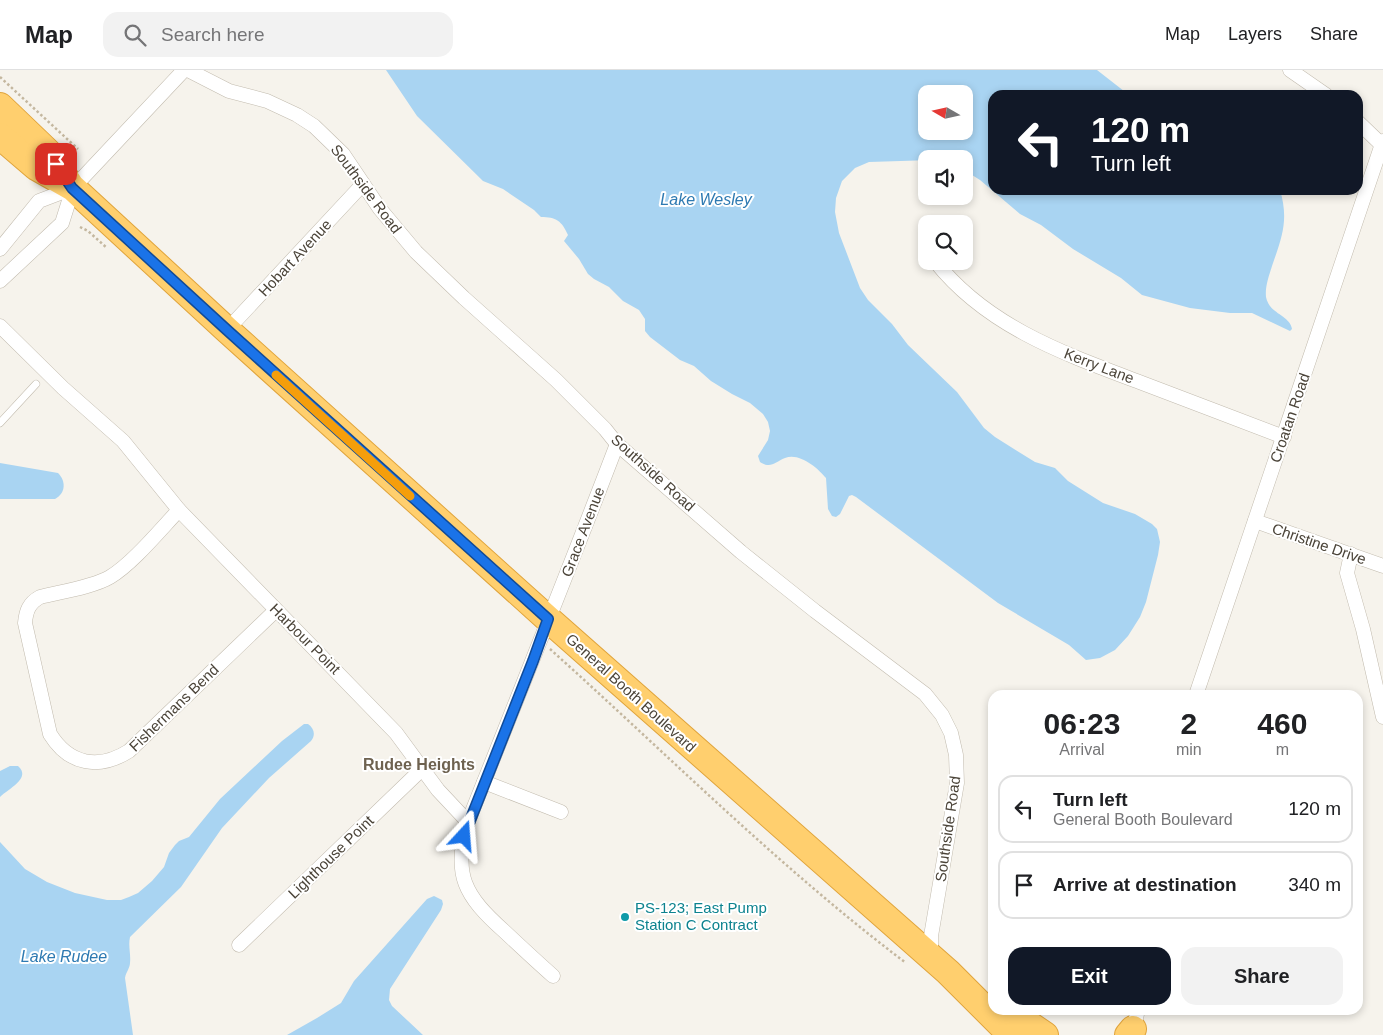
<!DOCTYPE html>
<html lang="en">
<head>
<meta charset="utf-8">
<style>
	:root { --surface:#fff; --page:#f2f2f2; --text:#202124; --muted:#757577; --line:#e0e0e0; --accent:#111827 }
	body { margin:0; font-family:Arial,sans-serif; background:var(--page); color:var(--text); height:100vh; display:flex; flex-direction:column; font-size:19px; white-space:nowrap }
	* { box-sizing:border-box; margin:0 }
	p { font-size:16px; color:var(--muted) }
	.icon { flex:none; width:28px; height:28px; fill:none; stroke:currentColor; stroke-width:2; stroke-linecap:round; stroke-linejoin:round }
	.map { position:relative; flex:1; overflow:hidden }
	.drawer { position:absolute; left:988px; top:620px; width:375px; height:325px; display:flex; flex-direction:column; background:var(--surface); border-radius:15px; box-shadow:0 2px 8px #0003 }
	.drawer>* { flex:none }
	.banner { position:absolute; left:988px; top:20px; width:375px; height:105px; border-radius:15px; box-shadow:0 2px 8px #0003; background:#111827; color:#fff; overflow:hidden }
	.needle { width:32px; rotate:279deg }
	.buttons { position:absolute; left:918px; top:15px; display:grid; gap:10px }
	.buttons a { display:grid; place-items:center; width:55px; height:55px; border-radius:10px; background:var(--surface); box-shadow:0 2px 8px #0003; font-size:25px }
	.pin { position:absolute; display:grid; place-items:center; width:42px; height:42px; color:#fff; margin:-21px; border-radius:10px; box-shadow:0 2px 8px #0006 }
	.me { position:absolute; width:55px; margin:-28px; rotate:19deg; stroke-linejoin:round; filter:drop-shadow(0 0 4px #0008) }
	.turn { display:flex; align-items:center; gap:18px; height:105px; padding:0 20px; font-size:22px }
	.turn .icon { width:65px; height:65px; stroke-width:2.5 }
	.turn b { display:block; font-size:35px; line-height:42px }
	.eta { display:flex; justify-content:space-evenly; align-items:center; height:85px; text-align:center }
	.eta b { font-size:30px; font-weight:800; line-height:35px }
	.primary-button { display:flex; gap:10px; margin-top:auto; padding:10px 20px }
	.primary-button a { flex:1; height:58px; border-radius:15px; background:var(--accent); color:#fff; font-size:20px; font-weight:800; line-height:58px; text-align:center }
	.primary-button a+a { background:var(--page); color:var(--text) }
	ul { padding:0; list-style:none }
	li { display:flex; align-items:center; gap:15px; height:68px; margin:0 10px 8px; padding:0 10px; border:2px solid var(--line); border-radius:15px }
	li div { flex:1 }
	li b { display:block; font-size:19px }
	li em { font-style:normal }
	header { display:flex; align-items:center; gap:30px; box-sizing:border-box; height:70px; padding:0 25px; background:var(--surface); border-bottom:1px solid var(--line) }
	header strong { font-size:24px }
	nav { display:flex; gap:28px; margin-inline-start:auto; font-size:18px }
	.search { width:350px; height:45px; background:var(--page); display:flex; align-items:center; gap:12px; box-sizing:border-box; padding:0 18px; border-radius:15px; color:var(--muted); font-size:19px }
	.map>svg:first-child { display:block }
	.water { fill:#a9d4f2; fill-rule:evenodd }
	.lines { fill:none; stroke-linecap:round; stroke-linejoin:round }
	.lane-casing { stroke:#c2bbae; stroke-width:8 }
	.street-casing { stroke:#c2bbae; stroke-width:15 }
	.highway-casing { stroke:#e0a43c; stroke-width:28 }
	.path { stroke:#c4b79f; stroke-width:2.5; stroke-dasharray:2.5 2.5; stroke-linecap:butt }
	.lane { stroke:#fff; stroke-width:7 }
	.street { stroke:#fff; stroke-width:14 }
	.highway { stroke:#ffcf6e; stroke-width:26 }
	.route-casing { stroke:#114b97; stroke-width:12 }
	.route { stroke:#1a73e8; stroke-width:9 }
	.slow { stroke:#f59e0b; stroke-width:9 }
	.culture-dot { fill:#0f9aa8; stroke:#fff; stroke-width:2 }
	.labels { text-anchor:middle; stroke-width:4; stroke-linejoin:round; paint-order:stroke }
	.street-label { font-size:15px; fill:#4b4439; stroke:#fff }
	.culture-label { font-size:15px; fill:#0d838f; stroke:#fff; text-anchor:start }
	.water-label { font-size:16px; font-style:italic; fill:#2e7ab2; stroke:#fff }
	.neighbourhood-label { font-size:16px; font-weight:bold; fill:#6e6250; stroke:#fff }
</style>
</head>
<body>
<header>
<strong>Map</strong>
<div class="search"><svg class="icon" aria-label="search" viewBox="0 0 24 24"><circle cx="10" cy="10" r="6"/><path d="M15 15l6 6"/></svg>Search here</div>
<nav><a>Map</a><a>Layers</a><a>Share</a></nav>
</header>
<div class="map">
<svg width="1383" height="965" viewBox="0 0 1383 965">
	<rect width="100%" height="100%" fill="#f6f3ec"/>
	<g class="water">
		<path d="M386,0H1097L1129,25H992V120H1280C1289,150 1282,167 1272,196C1269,206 1265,216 1266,227C1269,244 1290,245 1292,259L1290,261L1252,243H1230L1190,238L1142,225L1121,208L1073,179L1041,155L1020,144L980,110L964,100V89L869,92L855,98L842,111L836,128L835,142L839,163L860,218L868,230L892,254L908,275L957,322L984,358L995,367L1035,392L1055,398L1068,411L1103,433L1135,444L1152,454L1157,459L1160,472L1158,485L1146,532L1140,547L1128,566L1115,580L1100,588L1086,590L1069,575L998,533L856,427L852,425L849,426L840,444L836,447L832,446L828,439L826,408C818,398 799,382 785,388C775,392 771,399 760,392L758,386L768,370L770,361L768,352L763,344L750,333L732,324L711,311L694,296L680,290L650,267L645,261V249L639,240L623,231L609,217L594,209L588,204L579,189L564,171L568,165C562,151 556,147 541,147L534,140L503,119L483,111L417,46ZM926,24H964V61H926Z"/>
		<path d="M0,393L58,403C66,411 66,423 55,429H0Z"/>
		<path d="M304,654H308C314,658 316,665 311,671L269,708L222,758L181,817L130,867C128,876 131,884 130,893C130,898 126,902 125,908L133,965H0V772L25,799L47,812L75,823L107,830H121L129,827L138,823L152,811L164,797L169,783L175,775L179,771L189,767L220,729L282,671Z"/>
		<path d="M10,696H18C32,708 8,719 0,727V701Z"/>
		<polygon points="434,826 442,830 443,834 441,840 390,919 389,930 392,936 423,965 287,965 317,948 341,933 354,911 427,829"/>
	</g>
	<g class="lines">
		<defs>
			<polyline id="lane" points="0,353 36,314"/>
			<g id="street">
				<polyline points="188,0 229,21 267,31 297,45 314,56 343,84 380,139 416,182 464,228 556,310 605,359 617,374 741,482 815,541 925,624 942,645 951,663 956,685 957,713 931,866 931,888"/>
				<polyline points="1290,0 1326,25"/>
				<polyline points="1358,52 1383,76"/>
				<polyline points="0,179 39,131 73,118 184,0"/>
				<path d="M935,191C987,257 1065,284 1142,313C1189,331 1237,349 1284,367"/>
				<polyline points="0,211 62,153 73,118"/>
				<path d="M0,256L63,318L123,371L179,440L396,663L438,720L468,752C452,805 465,826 504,861C520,876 536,891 553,906"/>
				<polyline points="227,260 363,114"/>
				<path d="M179,440C160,460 132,494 110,507C93,517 60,522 40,527C29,533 26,541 25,553L50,664C69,695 99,700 129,681L276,540"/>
				<polyline points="1255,451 1383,496"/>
				<polyline points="1351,484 1347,503 1363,559 1383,647"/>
				<polyline points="1196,625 1383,71"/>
				<polyline points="484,712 561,742"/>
				<path d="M468,752C518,626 569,500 617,374"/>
				<polyline points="239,875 423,698"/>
				<polyline points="1132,964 1138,940"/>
			</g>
			<g id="highway">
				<polyline points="0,36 48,82 69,113"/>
				<polyline points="0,66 36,97 73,118 227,260 548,549 948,902 1011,965"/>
				<polyline points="1008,940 1045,965"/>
				<polyline points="1128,965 1133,959"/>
			</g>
		</defs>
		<use href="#lane" class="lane-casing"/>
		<use href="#street" class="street-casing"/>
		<use href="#highway" class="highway-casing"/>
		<g class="path">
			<polyline points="0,7 78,79"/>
			<polyline points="80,157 88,161 107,178"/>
			<path d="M550,579C668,685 779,797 906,893"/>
		</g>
		<use href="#lane" class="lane"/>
		<use href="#street" class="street"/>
		<use href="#highway" class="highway"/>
	</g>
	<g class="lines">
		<defs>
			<polyline id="route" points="56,94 72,118 227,260 548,549 533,591 464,766"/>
		</defs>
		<use href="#route" class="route-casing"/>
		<use href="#route" class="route"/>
		<polyline class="slow" points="276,305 410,426"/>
	</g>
	<circle class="culture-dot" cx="625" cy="847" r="5"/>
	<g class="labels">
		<g class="street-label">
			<text transform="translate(366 119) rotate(53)" y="5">Southside Road</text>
			<text transform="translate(295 188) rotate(-47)" y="5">Hobart Avenue</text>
			<text transform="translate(1099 296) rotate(21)" y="5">Kerry Lane</text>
			<text transform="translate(1290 348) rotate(-71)" y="5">Croatan Road</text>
			<text transform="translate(653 403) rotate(42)" y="5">Southside Road</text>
			<text transform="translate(583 462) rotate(-69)" y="5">Grace Avenue</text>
			<text transform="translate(1319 474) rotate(19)" y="5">Christine Drive</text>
			<text transform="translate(305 569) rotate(45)" y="5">Harbour Point</text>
			<text transform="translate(631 623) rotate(42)" y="5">General Booth Boulevard</text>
			<text transform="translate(174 638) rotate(-44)" y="5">Fishermans Bend</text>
			<text transform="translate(948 759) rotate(-82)" y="5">Southside Road</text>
			<text transform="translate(331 787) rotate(-44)" y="5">Lighthouse Point</text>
		</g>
		<g class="culture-label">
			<text x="635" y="843">PS-123; East Pump<tspan x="635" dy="17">Station C Contract</tspan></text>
		</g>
		<g class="water-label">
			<text x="706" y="135">Lake Wesley</text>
			<text x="64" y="892">Lake Rudee</text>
		</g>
		<g class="neighbourhood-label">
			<text x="419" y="700">Rudee Heights</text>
		</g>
	</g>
</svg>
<div class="buttons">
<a><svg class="needle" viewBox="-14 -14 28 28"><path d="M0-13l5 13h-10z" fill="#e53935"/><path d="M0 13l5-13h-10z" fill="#757577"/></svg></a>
<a><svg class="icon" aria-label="sound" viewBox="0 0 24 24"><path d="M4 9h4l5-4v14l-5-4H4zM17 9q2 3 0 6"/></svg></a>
<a><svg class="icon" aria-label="search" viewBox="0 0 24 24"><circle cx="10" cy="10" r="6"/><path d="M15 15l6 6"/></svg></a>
</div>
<div class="pin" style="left:56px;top:94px;background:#d93025"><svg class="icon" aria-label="arrive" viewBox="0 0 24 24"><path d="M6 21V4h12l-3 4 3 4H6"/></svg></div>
<svg class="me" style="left:464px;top:766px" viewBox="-20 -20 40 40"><path d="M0-17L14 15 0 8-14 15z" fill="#1a73e8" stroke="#fff" stroke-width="4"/></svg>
<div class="banner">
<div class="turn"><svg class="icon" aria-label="left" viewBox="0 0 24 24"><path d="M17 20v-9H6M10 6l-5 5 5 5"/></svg><div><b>120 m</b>Turn left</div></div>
</div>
<section class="drawer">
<div class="eta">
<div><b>06:23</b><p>Arrival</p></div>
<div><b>2</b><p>min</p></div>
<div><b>460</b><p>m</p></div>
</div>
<ul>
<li><svg class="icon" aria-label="left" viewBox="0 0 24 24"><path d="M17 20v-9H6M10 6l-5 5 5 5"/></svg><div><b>Turn left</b><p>General Booth Boulevard</p></div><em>120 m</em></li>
<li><svg class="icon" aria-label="arrive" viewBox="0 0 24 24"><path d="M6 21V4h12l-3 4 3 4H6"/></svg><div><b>Arrive at destination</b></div><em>340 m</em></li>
</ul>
<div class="primary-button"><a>Exit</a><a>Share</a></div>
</section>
</div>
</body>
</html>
